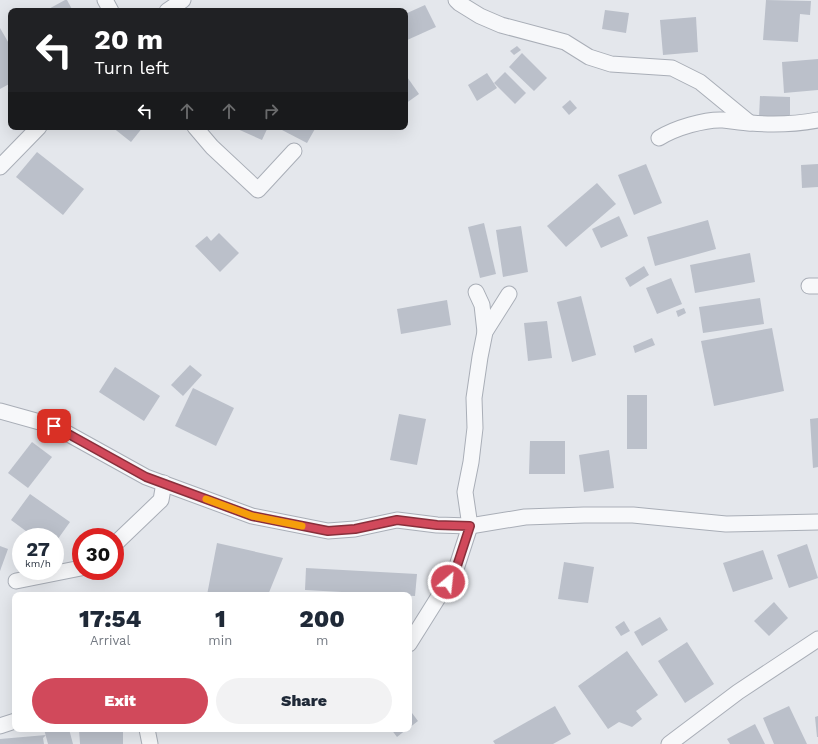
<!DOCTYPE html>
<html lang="en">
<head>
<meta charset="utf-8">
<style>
	:root { --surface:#fff; --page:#f2f2f3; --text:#1f2937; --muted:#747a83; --accent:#d1495b }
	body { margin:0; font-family:"Work Sans",sans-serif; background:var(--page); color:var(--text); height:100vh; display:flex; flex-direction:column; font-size:15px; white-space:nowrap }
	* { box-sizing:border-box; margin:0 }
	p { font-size:13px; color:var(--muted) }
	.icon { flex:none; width:22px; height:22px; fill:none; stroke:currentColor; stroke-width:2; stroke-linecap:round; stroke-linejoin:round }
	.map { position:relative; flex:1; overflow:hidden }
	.side { position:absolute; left:12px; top:592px; width:400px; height:140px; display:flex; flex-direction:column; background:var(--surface); border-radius:8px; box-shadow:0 4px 16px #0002 }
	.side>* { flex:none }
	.banner { position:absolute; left:8px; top:8px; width:400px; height:122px; border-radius:8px; box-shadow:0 4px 16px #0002; background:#202124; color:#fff; overflow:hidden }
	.speed { position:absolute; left:12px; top:528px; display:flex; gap:8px; font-size:20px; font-weight:700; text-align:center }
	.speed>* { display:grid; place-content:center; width:52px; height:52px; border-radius:50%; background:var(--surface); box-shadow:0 4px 16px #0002; line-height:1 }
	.speed small { font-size:10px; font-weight:400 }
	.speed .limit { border:6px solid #d22; background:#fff; color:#111 }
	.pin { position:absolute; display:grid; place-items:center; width:34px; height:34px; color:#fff; margin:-17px; border-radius:8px; box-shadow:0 2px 6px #0006 }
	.me { position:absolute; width:44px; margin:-22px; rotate:28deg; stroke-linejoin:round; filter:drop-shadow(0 0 3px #0008) }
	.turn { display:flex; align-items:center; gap:14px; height:84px; padding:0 20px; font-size:18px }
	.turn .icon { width:52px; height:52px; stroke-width:2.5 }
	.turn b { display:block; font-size:28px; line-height:34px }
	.lanes { display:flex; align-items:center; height:38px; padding:0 20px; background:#0003; justify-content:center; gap:20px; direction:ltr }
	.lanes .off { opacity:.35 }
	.eta { display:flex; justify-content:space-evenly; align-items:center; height:68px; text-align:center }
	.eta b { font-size:24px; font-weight:800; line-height:28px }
	.button { display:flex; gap:8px; margin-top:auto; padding:8px 20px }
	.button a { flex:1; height:46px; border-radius:24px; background:var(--accent); color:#fff; font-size:16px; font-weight:800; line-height:46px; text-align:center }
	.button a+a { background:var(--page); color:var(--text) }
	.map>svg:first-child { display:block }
	.building { fill:#bbc0ca }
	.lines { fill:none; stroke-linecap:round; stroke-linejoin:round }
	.street-casing { stroke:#a9aeb7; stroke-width:17 }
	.street { stroke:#f7f8fa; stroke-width:15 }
	.route-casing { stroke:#882f3b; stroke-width:10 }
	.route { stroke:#d1495b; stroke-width:7 }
	.slow { stroke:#f59e0b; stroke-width:7 }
</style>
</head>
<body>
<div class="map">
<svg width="818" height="744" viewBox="0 0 818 744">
	<rect width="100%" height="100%" fill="#e4e7ec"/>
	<g class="building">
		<polygon points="65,0 67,0 73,11 45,11"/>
		<polygon points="766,0 811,1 810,15 800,14 798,42 763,40"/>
		<polygon points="425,5 436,27 405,41 405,14"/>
		<polygon points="605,10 629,13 626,33 602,29"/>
		<polygon points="696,17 698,52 663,55 660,20"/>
		<polygon points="0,28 11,47 11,83 0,89"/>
		<polygon points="517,46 521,50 514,55 510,51"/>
		<polygon points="522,53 547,78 534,91 509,67"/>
		<polygon points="818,59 818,90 784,93 782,62"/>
		<polygon points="505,72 526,93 515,104 494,83"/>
		<polygon points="487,73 497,88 477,101 468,85"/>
		<polygon points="405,74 419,94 405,104"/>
		<polygon points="760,96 790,97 790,117 759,117"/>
		<polygon points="570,100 577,108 569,115 562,107"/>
		<polygon points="112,127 143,127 131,142"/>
		<polygon points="233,127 268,127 262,140"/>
		<polygon points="284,127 316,127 307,143 282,130"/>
		<polygon points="37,152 84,189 63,215 16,177"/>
		<polygon points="646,164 662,203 634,215 618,175"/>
		<polygon points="818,164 818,187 802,188 801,165"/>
		<polygon points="597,183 616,204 566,247 547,226"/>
		<polygon points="619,216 628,236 601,248 592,229"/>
		<polygon points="708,220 716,249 655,266 647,237"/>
		<polygon points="484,223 496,274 480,278 468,227"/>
		<polygon points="521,226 528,272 503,277 496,230"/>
		<polygon points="219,233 239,253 220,272 195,246 207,236 211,241"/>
		<polygon points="750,253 755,282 695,293 690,265"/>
		<polygon points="644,266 649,275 630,287 625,278"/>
		<polygon points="671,278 682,304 657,314 646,288"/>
		<polygon points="581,296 596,355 572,362 557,302"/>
		<polygon points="760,298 764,324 703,333 699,307"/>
		<polygon points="447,300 451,325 401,334 397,309"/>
		<polygon points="684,308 686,313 678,317 676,311"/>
		<polygon points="547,321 552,358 528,361 524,323"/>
		<polygon points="772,328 784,391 714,406 701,341"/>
		<polygon points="652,338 655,345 635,353 633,346"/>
		<polygon points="190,365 202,375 183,396 171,385"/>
		<polygon points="115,367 160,396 144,421 99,392"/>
		<polygon points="193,388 234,408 216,446 175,426"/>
		<rect x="627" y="395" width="20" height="54"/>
		<polygon points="399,414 426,419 417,465 390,460"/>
		<polygon points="818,418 818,467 813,468 810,419"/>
		<polygon points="530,441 565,441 565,474 529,474"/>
		<polygon points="32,442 52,457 28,488 8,473"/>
		<polygon points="609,450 614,488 584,492 579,455"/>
		<polygon points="30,494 70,522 55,543 55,537 34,537 11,520"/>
		<polygon points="217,543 283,558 268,595 207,595"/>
		<polygon points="807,544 818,578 789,588 777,555"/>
		<polygon points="0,546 8,549 0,571"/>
		<polygon points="763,550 773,579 733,592 723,563"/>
		<polygon points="564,562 594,567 588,603 558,599"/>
		<polygon points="306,568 417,574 415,596 305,590"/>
		<polygon points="774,602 788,618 769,636 754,621"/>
		<polygon points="660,617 668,630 642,646 634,632"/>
		<polygon points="624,621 630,631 621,636 615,627"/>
		<polygon points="687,642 714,684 685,703 658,661"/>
		<polygon points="627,651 658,695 636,711 642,719 632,727 619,722 608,729 578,686"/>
		<polygon points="555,706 571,734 553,744 495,744 493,741"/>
		<polygon points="789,706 807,744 774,744 763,718"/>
		<polygon points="409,709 418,721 409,728"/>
		<polygon points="818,716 818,737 817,737 815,717"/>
		<polygon points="755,724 765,744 730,744 727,739"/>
		<polygon points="44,729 69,729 73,744 48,744"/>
		<polygon points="79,729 123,729 123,744 80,744"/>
		<polygon points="391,729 407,729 397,737"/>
		<polygon points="46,735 43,738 44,744 0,744 0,739"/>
	</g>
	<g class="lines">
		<defs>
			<g id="street">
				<polyline points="105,0 111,11"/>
				<polyline points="456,0 459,3 480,16 501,25 565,42 589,57 611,64 672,68 700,82 750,123"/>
				<polyline points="167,11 183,0"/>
				<polyline points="195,127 212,147 258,190 294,151"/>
				<path d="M659,138C675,128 705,119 723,120C733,121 742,123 751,123C774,125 796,124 818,120"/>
				<polyline points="0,167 39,127"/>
				<polyline points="809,286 818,286"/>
				<polyline points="476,292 482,305 485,332"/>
				<polyline points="0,411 54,426 146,477 252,516 328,531 355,529 397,520 437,525 470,526 525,517 584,515 633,515 726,524 818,522"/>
				<polyline points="115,544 161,500 164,483"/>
				<polyline points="16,581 81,568"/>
				<polyline points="409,644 456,569 470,526 465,492 471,462 475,428 474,398 480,357 485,332 509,294"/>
				<polyline points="0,726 15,721"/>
				<polyline points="147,729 150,744"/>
				<polyline points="669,744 738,692 818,639"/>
			</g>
		</defs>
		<use href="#street" class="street-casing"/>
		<use href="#street" class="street"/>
	</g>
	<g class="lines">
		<defs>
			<polyline id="route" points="54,426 146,477 252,516 328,531 355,529 397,520 437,525 470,526 456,569 448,582"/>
		</defs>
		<use href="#route" class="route-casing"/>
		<use href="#route" class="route"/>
		<polyline class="slow" points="206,499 252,516 302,526"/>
	</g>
</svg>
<div class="speed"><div>27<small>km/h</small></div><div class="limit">30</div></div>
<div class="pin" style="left:54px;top:426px;background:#d93025"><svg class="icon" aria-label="arrive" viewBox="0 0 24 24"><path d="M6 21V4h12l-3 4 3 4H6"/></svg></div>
<svg class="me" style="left:448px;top:582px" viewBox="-20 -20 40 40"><circle r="17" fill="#d1495b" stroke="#fff" stroke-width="3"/><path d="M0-11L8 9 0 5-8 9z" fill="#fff"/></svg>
<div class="banner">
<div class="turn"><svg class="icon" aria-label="left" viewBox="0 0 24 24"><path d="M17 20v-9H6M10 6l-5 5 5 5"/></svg><div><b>20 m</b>Turn left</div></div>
<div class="lanes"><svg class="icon" aria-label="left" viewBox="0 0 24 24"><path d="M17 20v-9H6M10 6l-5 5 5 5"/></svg><svg class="icon off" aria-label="ahead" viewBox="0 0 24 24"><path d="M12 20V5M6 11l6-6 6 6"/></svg><svg class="icon off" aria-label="ahead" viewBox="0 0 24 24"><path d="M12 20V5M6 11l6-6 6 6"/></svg><svg class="icon off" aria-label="right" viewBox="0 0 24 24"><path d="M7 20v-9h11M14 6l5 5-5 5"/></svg></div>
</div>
<section class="side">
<div class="eta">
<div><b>17:54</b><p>Arrival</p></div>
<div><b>1</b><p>min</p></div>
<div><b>200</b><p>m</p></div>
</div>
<div class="button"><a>Exit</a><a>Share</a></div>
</section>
</div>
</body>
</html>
